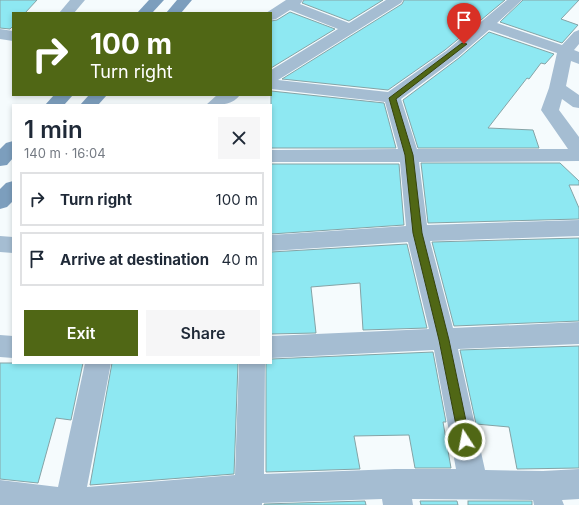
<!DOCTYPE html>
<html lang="en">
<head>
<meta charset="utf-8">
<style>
	:root { --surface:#fff; --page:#f6f6f7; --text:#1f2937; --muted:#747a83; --line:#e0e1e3; --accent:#506715 }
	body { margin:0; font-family:Inter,sans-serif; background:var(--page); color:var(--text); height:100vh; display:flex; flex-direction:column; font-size:15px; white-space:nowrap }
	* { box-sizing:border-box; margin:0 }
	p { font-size:13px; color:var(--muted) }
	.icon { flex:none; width:22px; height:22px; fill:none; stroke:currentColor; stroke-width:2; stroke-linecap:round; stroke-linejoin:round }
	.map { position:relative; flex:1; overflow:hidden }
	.details { position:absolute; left:12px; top:104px; width:260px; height:260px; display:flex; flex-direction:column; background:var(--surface); border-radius:0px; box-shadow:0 2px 6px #0003 }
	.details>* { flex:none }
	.guide { position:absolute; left:12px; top:12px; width:260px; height:84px; border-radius:0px; box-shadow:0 2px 6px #0003; background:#506715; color:#fff; overflow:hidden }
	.pin { position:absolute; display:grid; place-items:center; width:34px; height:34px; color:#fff; margin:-41px -17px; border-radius:50% 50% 50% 0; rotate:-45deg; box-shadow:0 0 4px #0007 }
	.pin .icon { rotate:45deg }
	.me { position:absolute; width:44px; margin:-22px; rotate:349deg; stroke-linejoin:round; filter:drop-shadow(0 0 3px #0008) }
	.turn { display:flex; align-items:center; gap:14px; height:84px; padding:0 12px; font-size:18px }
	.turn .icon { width:52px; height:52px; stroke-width:2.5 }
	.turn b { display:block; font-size:28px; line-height:34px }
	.round { display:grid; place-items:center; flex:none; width:42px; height:42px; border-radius:0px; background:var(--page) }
	.head { display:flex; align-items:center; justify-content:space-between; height:68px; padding:0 12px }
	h1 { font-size:24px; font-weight:600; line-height:30px }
	.action { display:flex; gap:8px; margin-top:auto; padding:8px 12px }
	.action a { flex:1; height:46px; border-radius:0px; background:var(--accent); color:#fff; font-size:16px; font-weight:600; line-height:46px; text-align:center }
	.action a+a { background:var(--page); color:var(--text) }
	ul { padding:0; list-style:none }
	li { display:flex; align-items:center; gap:12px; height:54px; margin:0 8px 6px; padding:0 4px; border:2px solid var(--line); border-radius:0px }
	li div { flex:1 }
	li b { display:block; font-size:15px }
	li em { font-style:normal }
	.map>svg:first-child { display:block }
	.building { fill:#8ee8f2; stroke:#85a3a6 }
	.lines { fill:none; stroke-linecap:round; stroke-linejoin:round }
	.minor { fill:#a5bdd2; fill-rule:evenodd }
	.secondary { fill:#7c9ebd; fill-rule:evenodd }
	.route { fill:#506715; stroke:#34430e }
</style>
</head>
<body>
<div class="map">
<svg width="579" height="505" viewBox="0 0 579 505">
	<rect width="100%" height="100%" fill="#f5fbfd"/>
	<g class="building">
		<polygon points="0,0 37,0 25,13 13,13 13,26 10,29 0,28"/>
		<polygon points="304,0 383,0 349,21 302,3"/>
		<polygon points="404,0 505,0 445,50 388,90 282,79 402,4"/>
		<polygon points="523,0 579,0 561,19 578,25 562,43 500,22"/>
		<polygon points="290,12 335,29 271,68 271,21 277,20"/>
		<polygon points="489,32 554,54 545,64 541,63 529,79 527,78 488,128 533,130 539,148 418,148 403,100 459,58"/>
		<polygon points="271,91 384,103 396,148 271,148"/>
		<polygon points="421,163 560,163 579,181 579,185 569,185 579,208 579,219 428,223"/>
		<polygon points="271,164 399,164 404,225 271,234"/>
		<polygon points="579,238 579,321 454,326 432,242"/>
		<polygon points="407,244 427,328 363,330 360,283 311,287 316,333 271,334 271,252"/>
		<polygon points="579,346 579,468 517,469 509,427 476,424 460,350"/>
		<polygon points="433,352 446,422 443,422 451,468 415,468 409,435 354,436 360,469 266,472 266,363 271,363 271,359"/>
		<polygon points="0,363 83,363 71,420 56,418 38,483 0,479"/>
		<polygon points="112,363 238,363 234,474 90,485"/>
		<polygon points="365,501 366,505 264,505 264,504"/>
		<polygon points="420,501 457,501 458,505 421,505"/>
		<rect x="468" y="501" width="64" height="4"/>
	</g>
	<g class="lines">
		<g class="minor">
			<polygon points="70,0 85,0 74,13 59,13"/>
			<path d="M286,0H303L300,4L349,23L386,0H403L401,3L278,80L388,92L446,51L507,0H522L497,23L562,45L574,32L579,30V44L574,50L579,52V64L571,61L566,86L579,95V108L573,107L562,99L559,110L579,137V161L419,162L427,225L579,220V236L430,241L453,328L579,322V344L458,349L485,470L543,471L579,469V499L562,500L564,505H534L533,500L412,499L413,505H383L382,499L262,503V505H0V480L58,487L85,363H111L87,487L235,475L239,363H265L264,474L395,469H456L434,350L271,358V336L429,329L408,242L271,251V235L406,226L400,162H271V150L398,149L385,102L271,89V70L338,29L290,10L276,19L271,20V13H266ZM489,30L557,53L549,88L541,110L568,149H417L401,99L458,57Z"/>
			<polygon points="0,29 13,31 13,41 0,39"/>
			<path d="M217,95H240C232,106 218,105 206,105Z"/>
			<polygon points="0,236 13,237 13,253 0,252"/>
			<polygon points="0,335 13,336 13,358 0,357"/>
		</g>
		<g class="secondary">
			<polygon points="149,0 164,0 152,13 137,13"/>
			<polygon points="177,0 192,0 181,13 166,13"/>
			<polygon points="54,95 73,95 64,105 45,105"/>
			<polygon points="89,95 107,95 98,105 80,105"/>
			<polygon points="13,141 13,158 7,165 0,166 0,149 6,143"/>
			<polygon points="13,181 13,201 7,207 0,209 0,189 6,183"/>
		</g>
	</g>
	<polygon class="route" points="462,43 467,44 396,99 413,155 422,233 449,340 470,440 469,445 465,446 461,445 459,440 439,340 413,233 405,155 389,98"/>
</svg>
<div class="pin" style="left:464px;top:44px;background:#d93025"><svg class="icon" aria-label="arrive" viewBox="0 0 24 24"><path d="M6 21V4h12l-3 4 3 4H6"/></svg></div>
<svg class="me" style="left:465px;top:440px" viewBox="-20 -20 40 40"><circle r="17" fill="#506715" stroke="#fff" stroke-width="3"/><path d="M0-11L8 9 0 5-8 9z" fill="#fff"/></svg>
<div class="guide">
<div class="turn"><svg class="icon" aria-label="right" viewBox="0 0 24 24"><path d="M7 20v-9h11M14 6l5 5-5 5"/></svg><div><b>100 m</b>Turn right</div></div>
</div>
<section class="details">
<div class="head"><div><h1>1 min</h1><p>140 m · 16:04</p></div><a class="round"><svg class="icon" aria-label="close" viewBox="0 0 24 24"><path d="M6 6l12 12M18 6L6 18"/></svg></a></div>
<ul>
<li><svg class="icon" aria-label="right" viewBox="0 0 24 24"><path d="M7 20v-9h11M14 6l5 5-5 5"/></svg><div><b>Turn right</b></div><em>100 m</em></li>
<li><svg class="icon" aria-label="arrive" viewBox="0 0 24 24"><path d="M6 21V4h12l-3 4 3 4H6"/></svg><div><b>Arrive at destination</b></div><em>40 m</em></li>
</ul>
<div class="action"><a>Exit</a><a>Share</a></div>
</section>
</div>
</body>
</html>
